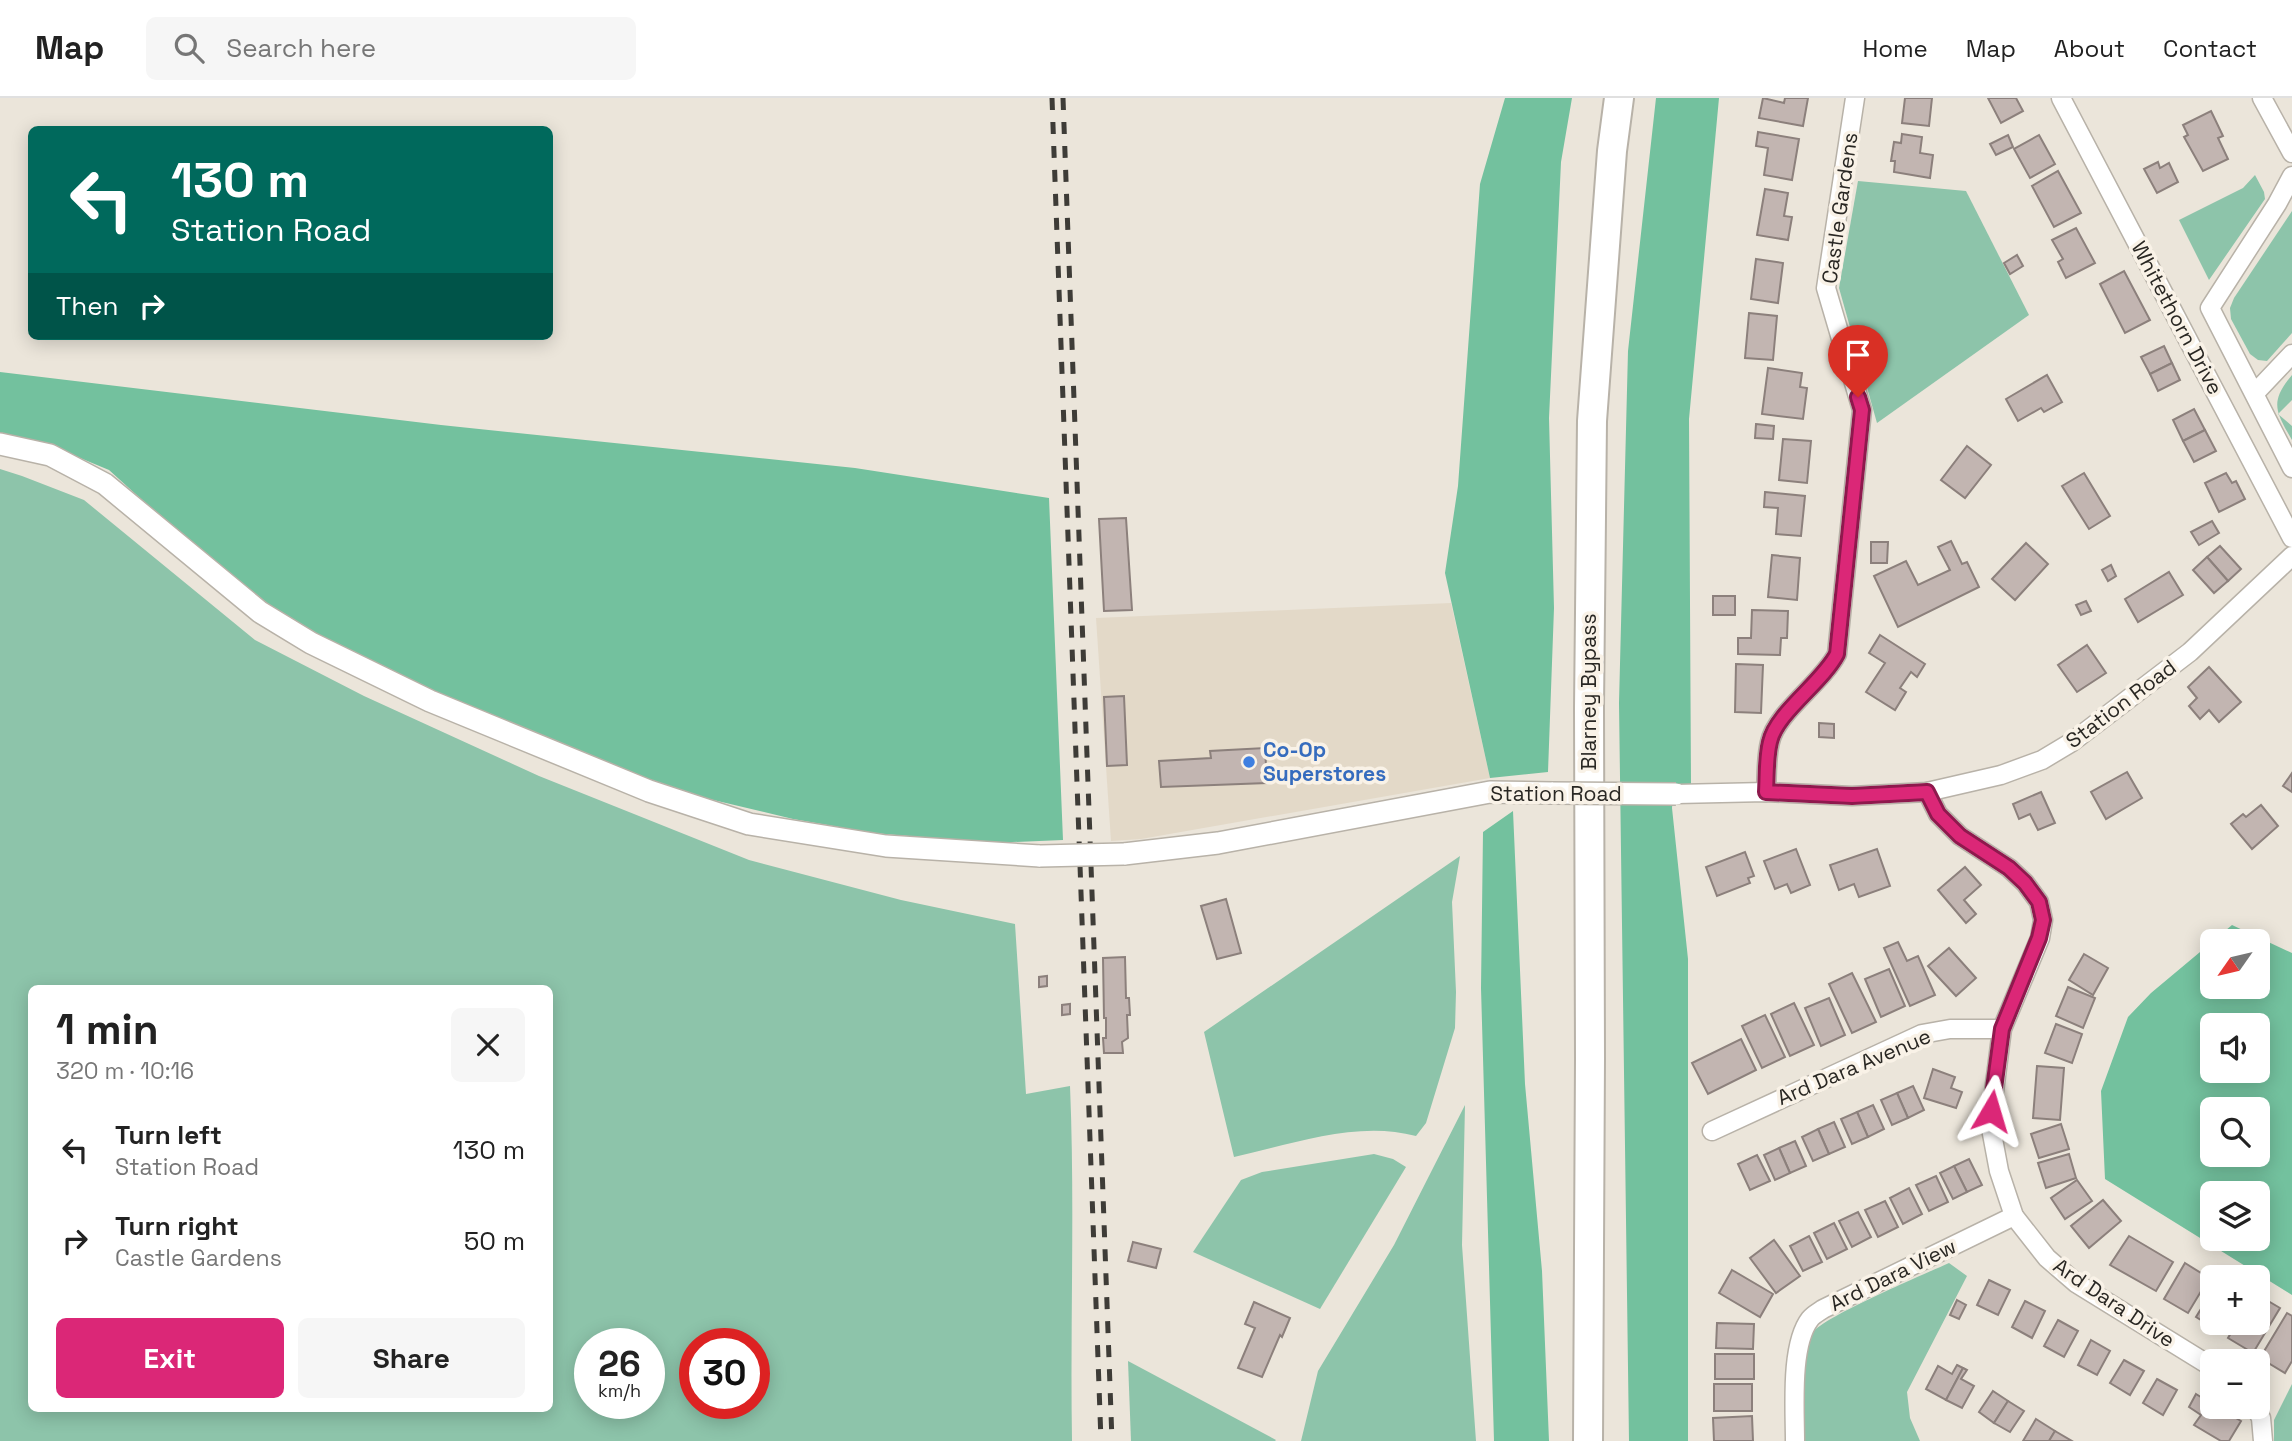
<!DOCTYPE html>
<html lang="en">
<head>
<meta charset="utf-8">
<style>
	:root { --surface:#fff; --page:#f6f6f6; --text:#222; --muted:#767676; --line:#e0e0e0; --accent:#db2777 }
	body { margin:0; font-family:"Space Grotesk",sans-serif; background:var(--page); color:var(--text); height:100vh; display:flex; flex-direction:column; font-size:26px; white-space:nowrap }
	* { box-sizing:border-box; margin:0 }
	p { font-size:23px; color:var(--muted) }
	.icon { flex:none; width:38px; height:38px; fill:none; stroke:currentColor; stroke-width:2; stroke-linecap:round; stroke-linejoin:round }
	.map { position:relative; flex:1; overflow:hidden }
	.drawer { position:absolute; left:28px; top:887px; width:525px; height:427px; display:flex; flex-direction:column; background:var(--surface); border-radius:10px; box-shadow:0 4px 18px #0003 }
	.drawer>* { flex:none }
	.hud { position:absolute; left:28px; top:28px; width:525px; height:214px; border-radius:10px; box-shadow:0 4px 18px #0003; background:#00695c; color:#fff; overflow:hidden }
	.needle { width:46px; rotate:236deg }
	.tools { position:absolute; left:2200px; top:831px; display:grid; gap:14px }
	.tools a { display:grid; place-items:center; width:70px; height:70px; border-radius:10px; background:var(--surface); box-shadow:0 4px 18px #0003; font-size:35px }
	.speed { position:absolute; left:574px; top:1230px; display:flex; gap:14px; font-size:35px; font-weight:700; text-align:center }
	.speed>* { display:grid; place-content:center; width:91px; height:91px; border-radius:50%; background:var(--surface); box-shadow:0 4px 18px #0003; line-height:1 }
	.speed small { font-size:18px; font-weight:400 }
	.speed .limit { border:10px solid #d22; background:#fff; color:#111 }
	.pin { position:absolute; display:grid; place-items:center; width:60px; height:60px; color:#fff; margin:-72px -30px; border-radius:50% 50% 50% 0; rotate:-45deg; box-shadow:0 0 7px #0007 }
	.pin .icon { rotate:45deg }
	.me { position:absolute; width:77px; margin:-38px; rotate:7deg; stroke-linejoin:round; filter:drop-shadow(0 0 5px #0008) }
	.turn { display:flex; align-items:center; gap:24px; height:147px; padding:0 28px; font-size:32px }
	.turn .icon { width:91px; height:91px; stroke-width:2.5 }
	.turn b { display:block; font-size:49px; line-height:60px }
	.then { display:flex; align-items:center; height:66px; padding:0 28px; background:#0003; gap:14px; font-size:26px }
	.round { display:grid; place-items:center; flex:none; width:74px; height:74px; border-radius:10px; background:var(--page) }
	.headline { display:flex; align-items:center; justify-content:space-between; height:119px; padding:0 28px }
	h1 { font-size:42px; font-weight:700; line-height:52px }
	.cta { display:flex; gap:14px; margin-top:auto; padding:14px 28px }
	.cta a { flex:1; height:80px; border-radius:10px; background:var(--accent); color:#fff; font-size:28px; font-weight:700; line-height:80px; text-align:center }
	.cta a+a { background:var(--page); color:var(--text) }
	ul { padding:0; list-style:none }
	li { display:flex; align-items:center; gap:21px; height:91px; padding:0 28px }
	li div { flex:1 }
	li b { display:block; font-size:26px }
	li em { font-style:normal }
	header { display:flex; align-items:center; gap:42px; box-sizing:border-box; height:98px; padding:0 35px; background:var(--surface); border-bottom:2px solid var(--line) }
	header strong { font-size:33px }
	nav { display:flex; gap:38px; margin-inline-start:auto; font-size:24px }
	.search { width:490px; height:63px; background:var(--page); display:flex; align-items:center; gap:18px; box-sizing:border-box; padding:0 24px; border-radius:10px; color:var(--muted); font-size:26px }
	.map>svg:first-child { display:block }
	.built { fill:#e3d9c8 }
	.green { fill:#8dc4aa; fill-rule:evenodd }
	.forest { fill:#73c19e; fill-rule:evenodd }
	.building { fill:#c2b5b1; stroke:#8c807c; stroke-width:2 }
	.lines { fill:none; stroke-linecap:round; stroke-linejoin:round }
	.minor-casing { stroke:#b8b2a8; stroke-width:21 }
	.tertiary-casing { stroke:#b8b2a8; stroke-width:24 }
	.trunk-casing { stroke:#b8b2a8; stroke-width:32 }
	.minor { stroke:#fff; stroke-width:18 }
	.tertiary { stroke:#fff; stroke-width:21 }
	.trunk { stroke:#fff; stroke-width:28 }
	.rail { stroke:#3e3c37; stroke-width:5; stroke-dasharray:12 12; stroke-linecap:butt }
	.tertiary-bridge-casing { stroke:#b8b2a8; stroke-width:24; stroke-linecap:butt }
	.tertiary-bridge { stroke:#fff; stroke-width:21 }
	.route-casing { stroke:#8e194d; stroke-width:18 }
	.route { stroke:#db2777; stroke-width:12 }
	.shop-dot { fill:#3f7fe0; stroke:#f9f2e7; stroke-width:2.5 }
	.labels { text-anchor:middle; stroke-width:7; stroke-linejoin:round; paint-order:stroke }
	.street-label { font-size:21px; fill:#292723; stroke:#f9f2e7 }
	.shop-label { font-size:21px; font-weight:bold; fill:#366cbe; stroke:#f9f2e7; text-anchor:start }
</style>
</head>
<body>
<header>
<strong>Map</strong>
<div class="search"><svg class="icon" aria-label="search" viewBox="0 0 24 24"><circle cx="10" cy="10" r="6"/><path d="M15 15l6 6"/></svg>Search here</div>
<nav><a>Home</a><a>Map</a><a>About</a><a>Contact</a></nav>
</header>
<div class="map">
<svg width="2292" height="1343" viewBox="0 0 2292 1343">
	<rect width="100%" height="100%" fill="#ebe5da"/>
	<polygon class="built" points="1451,505 1490,680 1141,741 1111,743 1096,520"/>
	<g class="green">
		<polygon points="2255,77 2264,94 2265,101 2209,182 2179,122 2243,90"/>
		<polygon points="1858,83 1966,93 2029,217 1877,325 1839,190"/>
		<polygon points="2292,113 2292,235 2267,263 2258,262 2250,256 2231,221 2230,210 2234,200"/>
		<path d="M2292,277V302L2278,316L2292,328V342C2276,314 2269,304 2292,277Z"/>
		<path d="M0,371L22,378L84,402L255,542L364,598L539,678L749,762L901,802L1015,826L1026,996L1070,988C1075,1106 1070,1225 1072,1343H0ZM32,891H550V1311H32ZM649,1246V1306H590V1246ZM695,1246H754V1306H695Z"/>
		<path d="M1460,758L1452,804L1456,894L1455,930L1426,1025L1416,1038C1357,1022 1293,1046 1234,1059L1204,934Z"/>
		<polygon points="1465,1007 1462,1147 1476,1343 1301,1343 1318,1273 1394,1147"/>
		<polygon points="1374,1056 1393,1061 1406,1069 1320,1211 1193,1154 1241,1082 1262,1074"/>
		<path d="M1949,1165L1967,1178L1907,1294L1910,1320L1920,1343H1805C1805,1319 1798,1255 1811,1236C1824,1218 1923,1177 1949,1165Z"/>
		<polygon points="1128,1263 1276,1342 1275,1343 1131,1343"/>
		<polygon points="2292,1286 2292,1343 2274,1343 2274,1322"/>
	</g>
	<g class="forest">
		<polygon points="1505,0 1572,0 1561,64 1549,320 1554,510 1548,674 1490,680 1445,475 1458,388 1480,86"/>
		<polygon points="1656,0 1719,0 1689,321 1691,686 1674,686 1672,710 1688,861 1688,1343 1629,1343 1619,605 1628,253"/>
		<polygon points="0,274 441,327 855,370 1049,400 1063,742 990,745 873,735 793,721 688,696 576,653 384,572 271,511 183,439 109,372 44,345 0,335"/>
		<polygon points="1513,713 1525,986 1542,1173 1549,1343 1494,1343 1481,890 1483,734"/>
		<path d="M2232,827L2292,855V1197L2105,1081L2101,993L2128,919L2151,895L2212,844V889H2258V844H2212ZM2212,928H2258V973H2212ZM2212,1012H2258V1057H2212ZM2212,1096H2258V1141H2212Z"/>
	</g>
	<g class="building">
		<polygon points="1763,0 1784,5 1785,0 1808,0 1803,28 1759,20"/>
		<polygon points="1905,0 1932,0 1929,28 1902,25"/>
		<polygon points="1988,0 2016,0 2023,13 2001,25"/>
		<polygon points="2211,13 2223,38 2218,40 2228,61 2203,73 2184,39 2188,37 2183,27"/>
		<polygon points="1758,34 1799,41 1792,82 1764,77 1768,50 1756,48"/>
		<polygon points="1902,36 1922,39 1920,55 1933,57 1930,80 1894,74 1895,63 1891,63 1894,44 1901,45"/>
		<polygon points="2008,37 2013,49 1996,57 1990,46"/>
		<polygon points="2039,37 2055,66 2030,80 2014,51"/>
		<polygon points="2158,64 2160,70 2169,65 2178,84 2157,95 2144,71"/>
		<polygon points="2058,73 2081,115 2054,129 2032,88"/>
		<polygon points="1765,91 1788,95 1784,118 1792,119 1788,142 1757,137"/>
		<polygon points="2076,130 2095,165 2066,180 2058,164 2063,161 2052,142"/>
		<polygon points="2017,157 2023,168 2010,176 2004,165"/>
		<polygon points="1756,161 1783,165 1778,205 1751,201"/>
		<polygon points="2124,173 2150,222 2125,235 2100,186"/>
		<polygon points="1749,215 1777,218 1773,262 1745,260"/>
		<polygon points="2164,248 2172,265 2150,276 2141,259"/>
		<polygon points="2172,265 2180,282 2158,293 2150,276"/>
		<polygon points="1768,270 1802,275 1800,289 1807,290 1803,321 1762,316"/>
		<polygon points="2047,277 2062,304 2044,314 2041,310 2018,323 2006,301"/>
		<polygon points="2194,311 2205,332 2183,343 2173,322"/>
		<polygon points="1756,326 1774,328 1773,341 1755,340"/>
		<polygon points="2205,332 2216,353 2194,364 2183,343"/>
		<polygon points="1783,341 1811,343 1807,385 1779,382"/>
		<polygon points="1967,348 1991,367 1965,400 1941,382"/>
		<polygon points="2084,375 2110,418 2089,431 2062,388"/>
		<polygon points="2226,375 2232,385 2236,383 2245,401 2219,414 2205,385"/>
		<polygon points="1765,394 1805,398 1801,438 1776,436 1778,410 1764,409"/>
		<polygon points="1126,420 1132,512 1104,513 1099,421"/>
		<polygon points="2212,423 2219,435 2199,447 2191,434"/>
		<polygon points="1951,443 1962,466 1967,464 1979,489 1898,529 1874,478 1906,463 1918,487 1950,472 1938,449"/>
		<polygon points="1871,444 1888,444 1887,465 1871,465"/>
		<polygon points="2026,445 2048,466 2015,502 1992,481"/>
		<polygon points="2220,448 2241,471 2228,483 2207,459"/>
		<polygon points="1772,457 1800,460 1797,502 1768,499"/>
		<polygon points="2207,459 2228,483 2214,495 2193,472"/>
		<polygon points="2111,467 2116,478 2108,483 2102,472"/>
		<polygon points="2169,474 2183,497 2138,524 2125,501"/>
		<rect x="1713" y="498" width="22" height="19"/>
		<polygon points="2086,503 2091,513 2081,517 2076,507"/>
		<polygon points="1752,512 1788,513 1787,540 1781,540 1780,557 1738,556 1738,540 1751,540"/>
		<polygon points="1880,537 1925,566 1917,579 1911,574 1900,590 1906,594 1895,612 1866,594 1885,565 1869,555"/>
		<polygon points="2087,547 2106,575 2077,594 2058,567"/>
		<polygon points="1736,566 1763,567 1761,615 1735,614"/>
		<polygon points="2209,569 2241,604 2219,624 2209,612 2200,621 2189,608 2197,600 2188,589"/>
		<polygon points="1124,598 1127,667 1107,668 1104,599"/>
		<polygon points="1819,625 1834,626 1834,640 1819,639"/>
		<polygon points="1265,650 1267,685 1161,689 1159,663 1211,660 1210,653"/>
		<polygon points="2127,674 2142,700 2106,721 2091,694"/>
		<polygon points="2292,675 2292,694 2283,688"/>
		<polygon points="2041,694 2055,725 2038,732 2030,716 2019,721 2013,706"/>
		<polygon points="2261,707 2278,728 2252,751 2231,726 2243,716 2246,719"/>
		<polygon points="1796,751 1810,787 1791,795 1787,786 1775,791 1764,763"/>
		<polygon points="1877,751 1890,788 1859,799 1854,786 1839,792 1830,767"/>
		<polygon points="1745,754 1754,778 1748,780 1750,785 1717,798 1706,769"/>
		<polygon points="1965,769 1981,787 1964,802 1976,816 1966,825 1938,792"/>
		<polygon points="1226,801 1241,855 1217,861 1201,808"/>
		<polygon points="1898,844 1907,863 1918,858 1935,897 1910,908 1884,850"/>
		<polygon points="1949,850 1976,880 1956,898 1928,868"/>
		<polygon points="2084,856 2108,870 2093,897 2069,882"/>
		<polygon points="1125,859 1126,900 1129,900 1130,917 1127,917 1128,940 1122,944 1123,955 1104,955 1103,940 1106,940 1106,920 1104,920 1103,860"/>
		<polygon points="1889,871 1905,908 1881,919 1865,881"/>
		<polygon points="1852,875 1876,924 1852,935 1829,886"/>
		<polygon points="1047,878 1047,888 1039,889 1039,879"/>
		<polygon points="2068,889 2095,900 2083,930 2056,918"/>
		<polygon points="1829,900 1845,937 1821,948 1805,910"/>
		<polygon points="1794,905 1814,947 1790,958 1771,916"/>
		<polygon points="1070,906 1070,916 1062,917 1062,907"/>
		<polygon points="1765,917 1785,959 1762,970 1742,928"/>
		<polygon points="2056,926 2082,936 2072,965 2045,955"/>
		<polygon points="1741,941 1756,972 1708,996 1692,965"/>
		<polygon points="2037,968 2064,970 2060,1022 2033,1020"/>
		<polygon points="1933,971 1955,979 1951,990 1962,994 1956,1010 1924,1000"/>
		<polygon points="1913,988 1924,1012 1908,1020 1897,995"/>
		<polygon points="1897,995 1908,1020 1892,1027 1881,1002"/>
		<polygon points="1873,1007 1884,1031 1868,1039 1857,1014"/>
		<polygon points="1857,1014 1868,1039 1852,1046 1841,1021"/>
		<polygon points="1834,1024 1845,1049 1829,1056 1818,1031"/>
		<polygon points="2061,1026 2069,1051 2039,1060 2031,1036"/>
		<polygon points="1818,1031 1829,1056 1813,1063 1802,1039"/>
		<polygon points="1795,1043 1806,1068 1790,1075 1779,1050"/>
		<polygon points="1779,1050 1790,1075 1775,1082 1764,1057"/>
		<polygon points="2069,1056 2076,1080 2046,1090 2038,1065"/>
		<polygon points="1757,1057 1770,1083 1750,1092 1738,1066"/>
		<polygon points="1969,1061 1982,1087 1967,1094 1954,1068"/>
		<polygon points="1954,1068 1967,1094 1953,1101 1940,1075"/>
		<polygon points="1936,1078 1948,1104 1929,1113 1916,1087"/>
		<polygon points="2077,1082 2092,1103 2065,1121 2051,1100"/>
		<polygon points="1909,1090 1922,1116 1903,1126 1890,1100"/>
		<polygon points="2103,1102 2121,1123 2089,1150 2071,1128"/>
		<polygon points="1885,1103 1898,1129 1878,1139 1865,1112"/>
		<polygon points="1858,1114 1871,1139 1852,1149 1839,1123"/>
		<polygon points="1834,1125 1847,1151 1827,1161 1814,1135"/>
		<polygon points="1809,1138 1822,1164 1803,1173 1790,1148"/>
		<polygon points="2129,1138 2173,1164 2156,1193 2110,1167"/>
		<polygon points="1774,1142 1800,1178 1776,1195 1750,1160"/>
		<polygon points="1133,1144 1161,1151 1156,1170 1128,1163"/>
		<polygon points="2185,1165 2209,1180 2188,1215 2164,1201"/>
		<polygon points="1732,1172 1773,1196 1760,1219 1719,1195"/>
		<polygon points="1989,1182 2010,1192 1998,1217 1977,1207"/>
		<polygon points="2212,1193 2212,1225 2226,1225 2220,1234 2196,1219"/>
		<polygon points="2258,1197 2280,1210 2253,1255 2228,1240 2237,1225 2258,1225"/>
		<polygon points="1957,1202 1966,1207 1959,1221 1950,1217"/>
		<polygon points="2025,1203 2045,1213 2032,1240 2012,1229"/>
		<polygon points="1254,1204 1290,1220 1282,1239 1280,1237 1262,1279 1238,1270 1255,1230 1245,1226"/>
		<polygon points="2287,1215 2292,1218 2292,1263 2285,1275 2260,1260"/>
		<polygon points="2058,1222 2078,1233 2064,1259 2044,1248"/>
		<polygon points="1717,1225 1754,1226 1753,1251 1716,1250"/>
		<polygon points="2091,1242 2110,1253 2097,1277 2078,1267"/>
		<rect x="1715" y="1256" width="39" height="25"/>
		<polygon points="2124,1262 2144,1273 2130,1297 2110,1285"/>
		<polygon points="1957,1267 1963,1270 1946,1302 1926,1291 1938,1268 1952,1276"/>
		<polygon points="1963,1270 1967,1272 1961,1281 1974,1288 1962,1310 1946,1302"/>
		<polygon points="2157,1281 2177,1292 2163,1317 2143,1305"/>
		<rect x="1714" y="1286" width="38" height="27"/>
		<polygon points="1993,1293 2008,1303 1994,1325 1979,1314"/>
		<polygon points="2196,1296 2212,1306 2212,1309 2217,1309 2241,1323 2229,1343 2221,1343 2194,1327 2201,1317 2189,1309"/>
		<polygon points="2008,1303 2024,1313 2010,1334 1994,1325"/>
		<polygon points="1752,1318 1753,1343 1714,1343 1713,1320"/>
		<polygon points="2036,1321 2055,1333 2049,1343 2023,1343"/>
		<polygon points="2055,1333 2072,1343 2049,1343"/>
	</g>
	<g class="lines">
		<defs>
			<g id="minor">
				<polyline points="2061,0 2292,440"/>
				<polyline points="2262,0 2292,55"/>
				<polyline points="2292,78 2277,106 2210,210 2292,370"/>
				<polyline points="2255,295 2292,256"/>
				<path d="M1766,694C1767,678 1766,660 1770,644C1776,615 1822,585 1837,556L1862,312L1826,190L1855,0"/>
				<polyline points="1927,694 1938,716 1960,738 2009,770 2025,785 2039,804 2043,822 2040,840 2002,931 1990,1025 1999,1073 2014,1118 2047,1160 2076,1185 2212,1269"/>
				<polyline points="1676,696 1766,694 1852,698 1927,694 2001,677 2042,662 2072,644 2190,554 2292,458"/>
				<polyline points="1712,1033 1922,936 1950,931 2002,931"/>
				<polyline points="2255,1309 2261,1320 2263,1343"/>
				<path d="M1795,1343C1795,1311 1790,1247 1810,1221C1813,1217 1819,1214 1823,1211L2014,1118"/>
			</g>
			<g id="tertiary">
				<polyline points="0,346 50,357 105,386 260,514 311,545 430,603 649,693 749,726 886,748 1040,758"/>
				<polyline points="1124,756 1218,745 1490,694 1553,695"/>
			</g>
			<polyline id="trunk" points="1588,1343 1590,960 1589,610 1592,323 1612,53 1619,0"/>
		</defs>
		<use href="#minor" class="minor-casing"/>
		<use href="#tertiary" class="tertiary-casing"/>
		<use href="#trunk" class="trunk-casing"/>
		<use href="#minor" class="minor"/>
		<use href="#tertiary" class="tertiary"/>
		<use href="#trunk" class="trunk"/>
		<g class="rail">
			<polyline points="1052,0 1101,1343"/>
			<polyline points="1063,0 1112,1343"/>
		</g>
		<defs>
			<g id="tertiary-bridge">
				<polyline points="1553,695 1676,696"/>
				<polyline points="1040,758 1124,756"/>
			</g>
		</defs>
		<use href="#tertiary-bridge" class="tertiary-bridge-casing"/>
		<use href="#tertiary-bridge" class="tertiary-bridge"/>
	</g>
	<g class="lines">
		<defs>
			<path id="route" d="M1858,299L1862,312L1837,556C1822,585 1776,615 1770,644C1766,660 1767,678 1766,694L1852,698L1927,694L1938,716L1960,738L2009,770L2025,785L2039,804L2043,822L2039,840L2002,931L1991,1013"/>
		</defs>
		<use href="#route" class="route-casing"/>
		<use href="#route" class="route"/>
	</g>
	<circle class="shop-dot" cx="1249" cy="664" r="7"/>
	<g class="labels">
		<g class="street-label">
			<text transform="translate(1840 110) rotate(-82)" y="7">Castle Gardens</text>
			<text transform="translate(2177 220) rotate(62)" y="7">Whitethorn Drive</text>
			<text transform="translate(1589 594) rotate(-90)" y="7">Blarney Bypass</text>
			<text transform="translate(2121 606) rotate(-37)" y="7">Station Road</text>
			<text x="1556" y="703">Station Road</text>
			<text transform="translate(1854 969) rotate(-23)" y="7">Ard Dara Avenue</text>
			<text transform="translate(1893 1177) rotate(-26)" y="7">Ard Dara View</text>
			<text transform="translate(2114 1205) rotate(34)" y="7">Ard Dara Drive</text>
		</g>
		<g class="shop-label">
			<text x="1263" y="659">Co-Op<tspan x="1263" dy="24">Superstores</tspan></text>
		</g>
	</g>
</svg>
<div class="tools">
<a><svg class="needle" viewBox="-14 -14 28 28"><path d="M0-13l5 13h-10z" fill="#e53935"/><path d="M0 13l5-13h-10z" fill="#767676"/></svg></a>
<a><svg class="icon" aria-label="sound" viewBox="0 0 24 24"><path d="M4 9h4l5-4v14l-5-4H4zM17 9q2 3 0 6"/></svg></a>
<a><svg class="icon" aria-label="search" viewBox="0 0 24 24"><circle cx="10" cy="10" r="6"/><path d="M15 15l6 6"/></svg></a>
<a><svg class="icon" aria-label="layers" viewBox="0 0 24 24"><path d="M12 4l9 5-9 5-9-5zM3 14l9 5 9-5"/></svg></a>
<a>+</a>
<a>−</a>
</div>
<div class="speed"><div>26<small>km/h</small></div><div class="limit">30</div></div>
<div class="pin" style="left:1858px;top:299px;background:#d93025"><svg class="icon" aria-label="arrive" viewBox="0 0 24 24"><path d="M6 21V4h12l-3 4 3 4H6"/></svg></div>
<svg class="me" style="left:1991px;top:1013px" viewBox="-20 -20 40 40"><path d="M0-17L14 15 0 8-14 15z" fill="#db2777" stroke="#fff" stroke-width="4"/></svg>
<div class="hud">
<div class="turn"><svg class="icon" aria-label="left" viewBox="0 0 24 24"><path d="M17 20v-9H6M10 6l-5 5 5 5"/></svg><div><b>130 m</b>Station Road</div></div>
<div class="then">Then<svg class="icon" aria-label="right" viewBox="0 0 24 24"><path d="M7 20v-9h11M14 6l5 5-5 5"/></svg></div>
</div>
<section class="drawer">
<div class="headline"><div><h1>1 min</h1><p>320 m · 10:16</p></div><a class="round"><svg class="icon" aria-label="close" viewBox="0 0 24 24"><path d="M6 6l12 12M18 6L6 18"/></svg></a></div>
<ul>
<li><svg class="icon" aria-label="left" viewBox="0 0 24 24"><path d="M17 20v-9H6M10 6l-5 5 5 5"/></svg><div><b>Turn left</b><p>Station Road</p></div><em>130 m</em></li>
<li><svg class="icon" aria-label="right" viewBox="0 0 24 24"><path d="M7 20v-9h11M14 6l5 5-5 5"/></svg><div><b>Turn right</b><p>Castle Gardens</p></div><em>50 m</em></li>
</ul>
<div class="cta"><a>Exit</a><a>Share</a></div>
</section>
</div>
</body>
</html>
